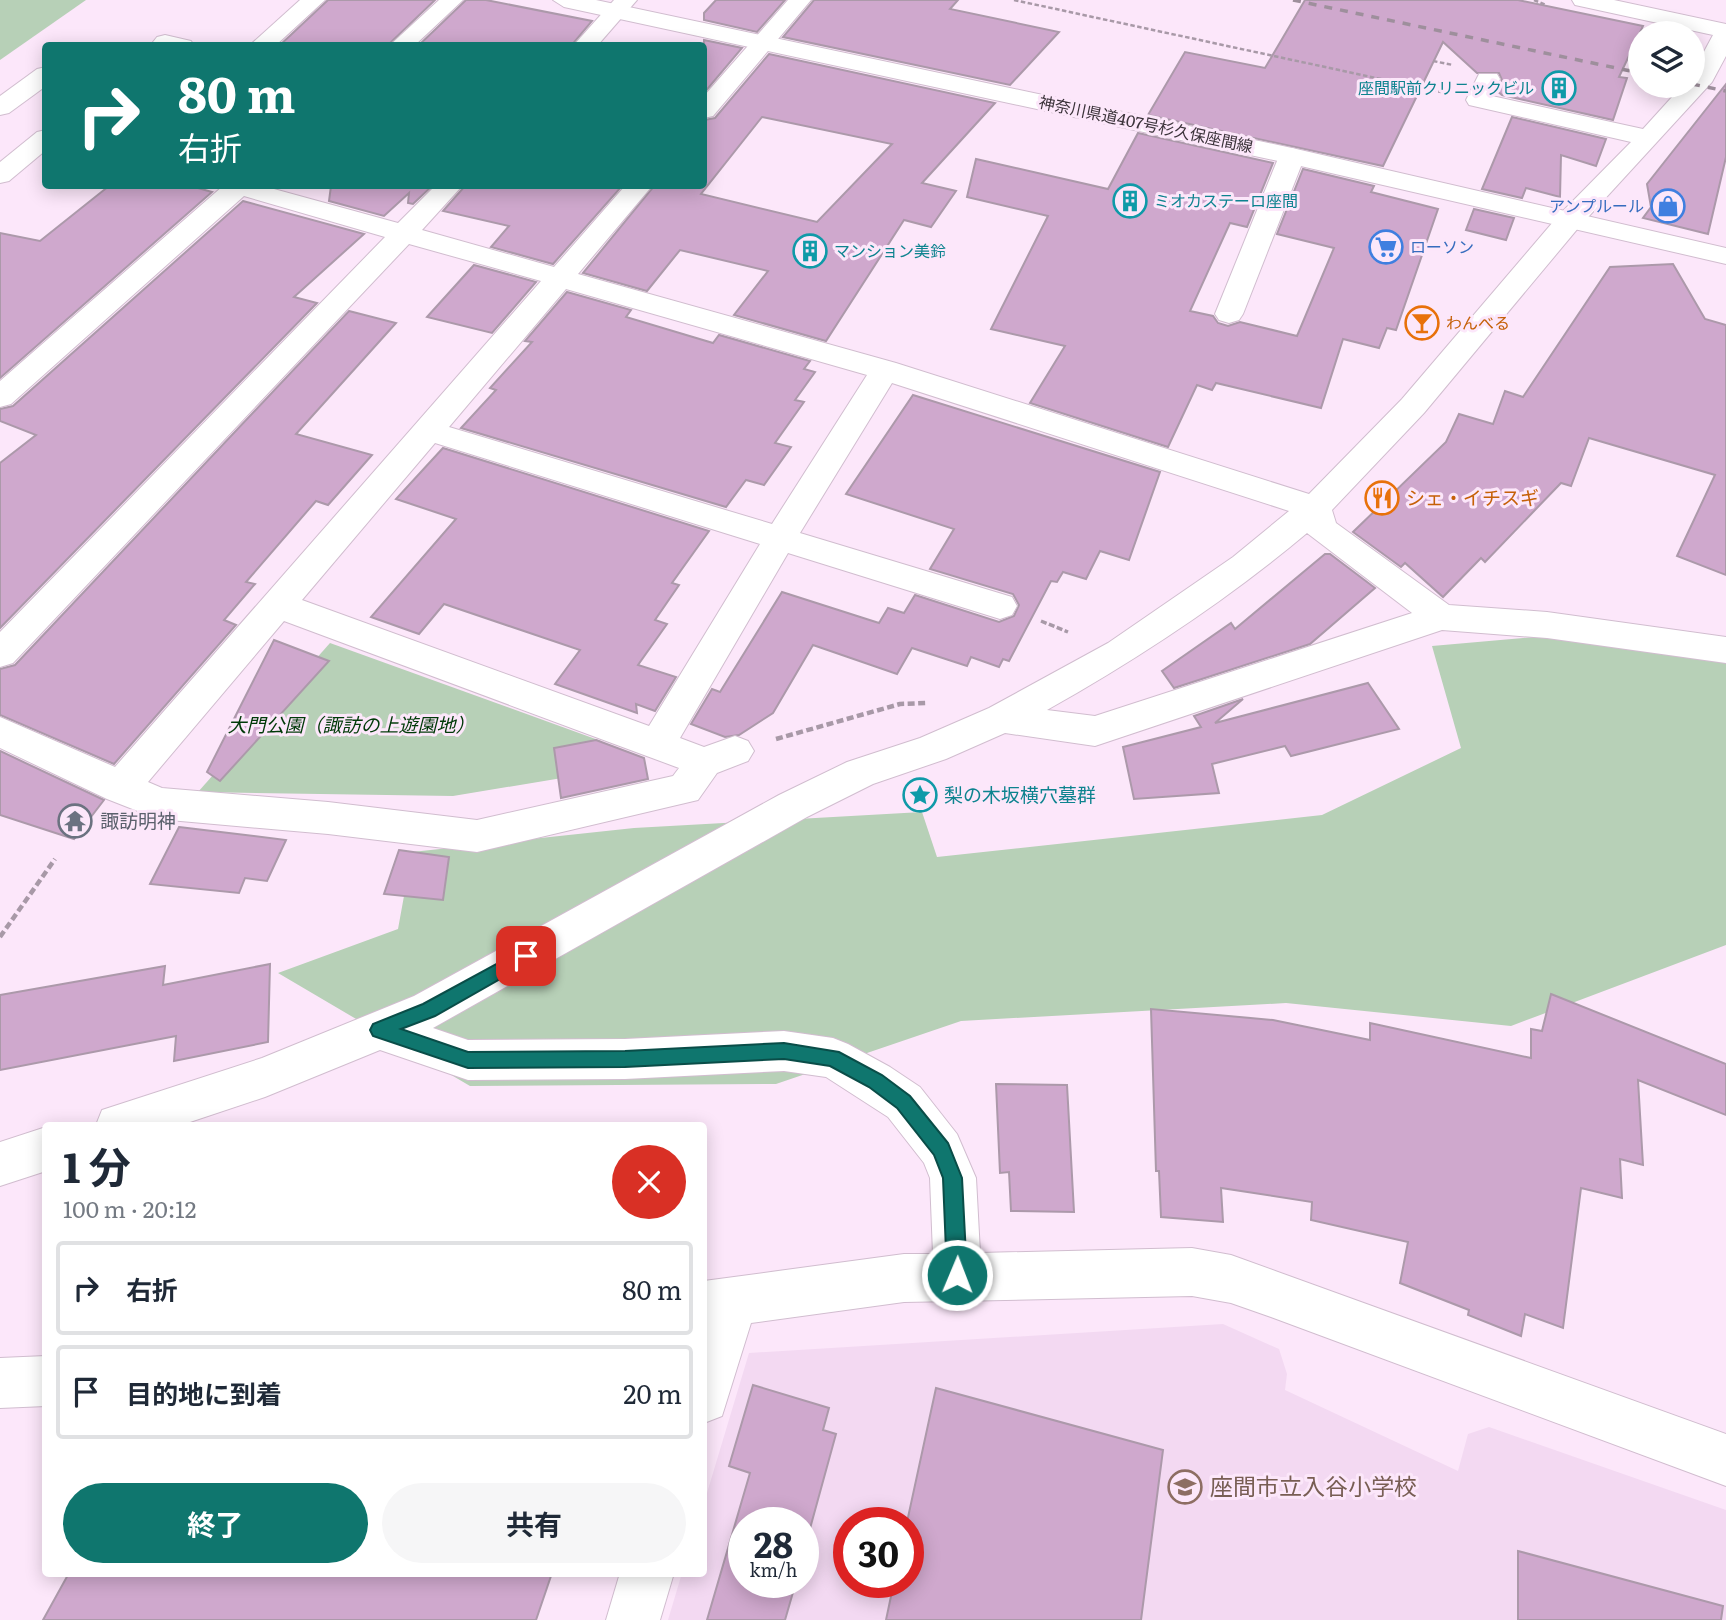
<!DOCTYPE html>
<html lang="ja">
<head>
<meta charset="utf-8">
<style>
	:root { --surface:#fff; --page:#f6f6f7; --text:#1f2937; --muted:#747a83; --line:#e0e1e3; --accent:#0f766e }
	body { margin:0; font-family:Literata,"Noto Sans JP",serif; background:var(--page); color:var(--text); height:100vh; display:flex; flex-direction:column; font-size:26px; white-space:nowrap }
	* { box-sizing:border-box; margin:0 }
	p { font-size:23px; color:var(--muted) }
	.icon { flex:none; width:38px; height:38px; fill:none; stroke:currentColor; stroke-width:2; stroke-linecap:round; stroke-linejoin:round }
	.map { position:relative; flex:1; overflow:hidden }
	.panel { position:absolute; left:42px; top:1122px; width:665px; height:455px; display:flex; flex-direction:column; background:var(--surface); border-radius:7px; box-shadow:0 4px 18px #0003 }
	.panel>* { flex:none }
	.hud { position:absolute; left:42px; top:42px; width:665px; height:147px; border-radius:7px; box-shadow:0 4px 18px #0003; background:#0f766e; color:#fff; overflow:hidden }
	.buttons { position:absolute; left:1628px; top:21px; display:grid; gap:14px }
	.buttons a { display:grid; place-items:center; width:77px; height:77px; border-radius:50%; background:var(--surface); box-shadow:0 4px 18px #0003; font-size:35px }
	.speed { position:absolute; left:728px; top:1507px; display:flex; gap:14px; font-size:35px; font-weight:700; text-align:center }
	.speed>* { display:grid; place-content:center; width:91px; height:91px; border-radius:50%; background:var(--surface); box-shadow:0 4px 18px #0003; line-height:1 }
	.speed small { font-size:18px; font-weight:400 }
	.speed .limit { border:10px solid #d22; background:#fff; color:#111 }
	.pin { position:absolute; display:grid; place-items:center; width:60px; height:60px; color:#fff; margin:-30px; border-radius:14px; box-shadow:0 4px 10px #0006 }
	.me { position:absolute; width:77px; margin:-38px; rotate:1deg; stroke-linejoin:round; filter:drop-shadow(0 0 5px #0008) }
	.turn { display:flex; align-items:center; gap:24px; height:147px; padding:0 21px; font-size:32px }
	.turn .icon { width:91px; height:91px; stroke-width:2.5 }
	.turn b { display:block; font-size:49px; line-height:60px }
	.round { display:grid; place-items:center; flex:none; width:74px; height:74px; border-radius:37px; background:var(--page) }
	.summary { display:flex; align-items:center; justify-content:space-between; height:119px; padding:0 21px }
	h1 { font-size:42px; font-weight:700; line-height:52px }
	.action { display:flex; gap:14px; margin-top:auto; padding:14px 21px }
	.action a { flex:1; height:80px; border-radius:42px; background:var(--accent); color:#fff; font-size:28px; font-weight:700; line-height:80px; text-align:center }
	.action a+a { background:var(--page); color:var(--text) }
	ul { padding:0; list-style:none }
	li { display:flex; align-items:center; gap:21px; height:94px; margin:0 14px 10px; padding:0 7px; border:4px solid var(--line); border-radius:7px }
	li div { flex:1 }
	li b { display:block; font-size:26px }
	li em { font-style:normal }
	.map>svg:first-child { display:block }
	.built { fill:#f3d9f2; fill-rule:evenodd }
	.green { fill:#b7d0b7 }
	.building { fill:#cfa8cd; stroke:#ac99aa; stroke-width:2; fill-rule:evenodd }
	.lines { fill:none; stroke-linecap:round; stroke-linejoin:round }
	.minor-casing { stroke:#d1bdcf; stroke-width:2 }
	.major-casing { stroke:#d1bdcf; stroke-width:2 }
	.path-far2 { stroke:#a899a7; stroke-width:2.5; stroke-dasharray:4.5 2.5; stroke-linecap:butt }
	.path-far1 { stroke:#a899a7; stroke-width:3.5; stroke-dasharray:6 2.5; stroke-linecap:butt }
	.path { stroke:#a899a7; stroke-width:4.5; stroke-dasharray:7 3.5; stroke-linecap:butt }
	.minor { fill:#fff; fill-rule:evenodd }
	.major { fill:#fff; fill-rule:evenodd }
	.rail { stroke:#9e8f9c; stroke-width:3.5; stroke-dasharray:8 8; stroke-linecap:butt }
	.route { fill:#0f766e; stroke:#0a4d48; stroke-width:2 }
	.labels { text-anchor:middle; stroke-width:6; stroke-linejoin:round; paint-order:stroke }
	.far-culture-label { font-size:16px; fill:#0d838f; stroke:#fce7fa; text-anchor:start }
	.far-street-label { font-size:16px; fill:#3b333a; stroke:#fce7fa }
	.far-shop-label { font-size:16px; fill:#366cbe; stroke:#fce7fa; text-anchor:end }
	.far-food-label { font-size:16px; fill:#c56008; stroke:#fce7fa; text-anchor:start }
	.food-label { font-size:19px; fill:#c56008; stroke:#fce7fa; text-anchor:start }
	.park-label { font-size:19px; font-style:italic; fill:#003a08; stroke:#fce7fa }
	.culture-label { font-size:19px; fill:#0d838f; stroke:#fce7fa; text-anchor:start }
	.worship-label { font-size:19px; fill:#5b616d; stroke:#fce7fa; text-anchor:start }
	.near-education-label { font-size:23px; fill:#785e54; stroke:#fce7fa; text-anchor:start }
</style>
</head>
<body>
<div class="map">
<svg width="1726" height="1620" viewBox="0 0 1726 1620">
	<rect width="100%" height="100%" fill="#fce7fa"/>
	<path class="built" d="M1223,1324L1279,1349L1287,1374L1285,1390L1458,1471L1468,1434L1489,1427L1726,1510V1620H668L682,1573H704V1503L749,1353ZM744,1522H803V1582H744ZM849,1522H908V1582H849Z"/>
	<g class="green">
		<polygon points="0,0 86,0 0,60"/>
		<polygon points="1581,633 1726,660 1726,945 1511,1026 1286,1003 961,1021 776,1084 470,1086 278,973 398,929 412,852 634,828 922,812 937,857 1322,815 1461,748 1432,646"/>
		<polygon points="330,643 601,741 604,771 453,796 198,792"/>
	</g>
	<g class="building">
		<polygon points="328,0 435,0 387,46 279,46"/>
		<polygon points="466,0 486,0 592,21 571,46 418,46"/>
		<polygon points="716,0 785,0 757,32 704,20 704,13"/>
		<polygon points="814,0 958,0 950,9 1059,32 1010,85 783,37"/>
		<polygon points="1305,0 1518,0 1643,26 1619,77 1627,78 1613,120 1502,95 1497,91 1502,80 1499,73 1477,73 1443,42 1383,166 1148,115 1185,52 1265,68"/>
		<polygon points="704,40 742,48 704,93"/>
		<path d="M769,54L995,103L922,183L956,191L931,227L904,220L826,341L734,315L768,271L680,250L647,291L583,273L654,186H704V120L715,118ZM762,117L892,144L817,222L701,194Z"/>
		<polygon points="1726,84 1726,157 1708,234 1643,218 1651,207 1647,184"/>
		<polygon points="1512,117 1606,139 1596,166 1561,155 1560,197 1526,188 1522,198 1482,189"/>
		<polygon points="1138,133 1273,163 1247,227 1230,223 1190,311 1213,316 1218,323 1228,326 1240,322 1297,336 1334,248 1277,234 1303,169 1374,186 1371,192 1438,209 1396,330 1387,328 1379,348 1343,339 1321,408 1216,383 1212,390 1197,385 1168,447 1030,403 1065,346 991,329 1048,216 967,197 976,159 1108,189"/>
		<polygon points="109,186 191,186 212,192 0,378 0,233 40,241"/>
		<polygon points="331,186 432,186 413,204 408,203 409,193 384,216 329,201"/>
		<polygon points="465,186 464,186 622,186 553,264 491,247 509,226 443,211"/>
		<polygon points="243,201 364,234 294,297 317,303 0,628 0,463 36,435 0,421 0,409 13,406"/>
		<polygon points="1474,209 1514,218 1506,240 1466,230"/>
		<polygon points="1673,264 1705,319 1726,325 1726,575 1677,556 1715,475 1589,438 1571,486 1561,483 1485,562 1481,558 1443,597 1405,563 1401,567 1353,532 1446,442 1459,414 1493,424 1505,391 1523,397 1610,267"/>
		<polygon points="474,265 536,282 492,333 427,317"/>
		<polygon points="567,292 631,310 626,317 713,343 719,335 810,361 804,369 815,372 795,400 804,402 775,443 791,447 764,485 746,480 726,507 461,428 496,390 490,388 532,342 525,341"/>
		<polygon points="349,311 396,323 296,434 372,455 328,505 316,501 246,582 255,584 224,620 236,625 114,764 0,715 0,669 15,665"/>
		<polygon points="913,395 1160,472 1129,560 1100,551 1086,579 1063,572 1057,582 1051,581 1009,661 1003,659 999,667 971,657 967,666 912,648 897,674 813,645 773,713 739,735 725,737 691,724 712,689 720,692 782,592 879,623 888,608 904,613 915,595 999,622 1014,616 1019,605 1013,594 930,569 954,529 846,494"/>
		<polygon points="443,448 709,531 672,583 679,585 655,620 667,624 638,665 676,677 655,711 636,704 637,713 555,684 580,650 444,604 419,634 371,617 456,519 396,499"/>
		<polygon points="1325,554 1330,554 1375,588 1310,644 1174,688 1162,671 1231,623 1235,629"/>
		<polygon points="274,640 329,661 220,781 207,772"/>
		<polygon points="1368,683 1399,729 1291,756 1285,746 1212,764 1219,793 1134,799 1123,747 1201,727 1194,716 1243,699 1215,723"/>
		<polygon points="596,740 644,758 648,779 561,798 554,748"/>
		<polygon points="0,751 104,800 74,839 0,815"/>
		<polygon points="179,827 286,840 267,881 245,878 239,893 150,884"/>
		<polygon points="399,850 449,857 443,900 384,894"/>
		<polygon points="270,964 268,1042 174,1061 176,1036 0,1070 0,995 165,966 163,985"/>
		<polygon points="1551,994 1726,1064 1726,1115 1638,1080 1643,1165 1620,1159 1622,1198 1581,1188 1563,1328 1525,1314 1521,1336 1468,1315 1469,1310 1400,1283 1408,1242 1311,1220 1312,1202 1221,1188 1223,1222 1161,1217 1159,1171 1156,1171 1151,1009 1273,1020 1370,1040 1370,1023 1531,1058 1531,1029 1542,1031"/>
		<polygon points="996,1084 1067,1085 1074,1212 1011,1211 1009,1172 1000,1173"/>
		<polygon points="753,1385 829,1408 823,1430 836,1434 803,1554 803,1522 744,1522 744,1582 796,1582 785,1620 707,1620 750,1473 729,1466"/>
		<polygon points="936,1388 1163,1450 1141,1620 886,1620 894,1582 908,1582 907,1522"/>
		<polygon points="1518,1551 1723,1606 1721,1620 1518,1620"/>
		<polygon points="69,1573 552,1573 536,1620 43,1620"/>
	</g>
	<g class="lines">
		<defs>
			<g id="minor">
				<polygon points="300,0 325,0 275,46 249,46"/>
				<polygon points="439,0 463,0 414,46 389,46"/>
				<polygon points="614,0 637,0 597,46 573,46"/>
				<polygon points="788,0 811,0 713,116 704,118 704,96"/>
				<path d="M1572,0H1614L1726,24V56L1712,82L1579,227L1424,413L1332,510L1336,523L1449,605L1547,612L1726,637V663L1547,638L1442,630L1095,746L1005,733L946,759L873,784L807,817L433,1028L468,1040L625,1039L784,1031L833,1038L848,1044L890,1067L920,1087L957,1134L976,1178L980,1253L1192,1248L1231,1255L1726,1434V1486L1271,1317L1231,1303L1192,1296L904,1302L751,1323L722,1416L704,1423V1281L904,1254H933L930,1178L924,1163L888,1117L826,1077L784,1071L625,1079L468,1080L380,1050L265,1097L181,1125H96L102,1110L262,1058L414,996L779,795L847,762L920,738L989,708L1108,643L1233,557L1289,511L892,383L800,533L1012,597L1017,606L1012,615L1000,619L788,553L680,738L704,747L735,736L748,741L754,751L748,761L717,773L698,800L477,852L328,834L158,819L107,799L0,748V717L115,767L541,281L409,244L13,663L0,667V632L385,237L244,196L11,404L0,407V381L223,186H263L398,223L435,186H462L422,230L554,267L625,186H652L578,274L896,363L1309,494L1402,399L1559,215L1631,142L1469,105L1466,100L1479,74H1497L1500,79L1492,96L1643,129L1682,86H1692V74L1713,35L1575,5ZM566,289L867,375L772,524L449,427ZM435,443L760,544L649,726L302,600ZM1307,533L1412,613L1095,716L1047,710C1139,658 1226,601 1307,533ZM284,621L644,755L679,768L673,776L477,820L328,802L162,788L148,782Z"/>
				<polygon points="165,35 191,41 194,46 156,46 153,42 157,37"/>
				<polygon points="46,67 46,86 9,113 0,115 0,96 37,69"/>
				<polygon points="46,130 46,150 9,181 0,183 0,162 37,132"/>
				<polygon points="1292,148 1301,151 1305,156 1243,314 1239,320 1229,323 1219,320 1215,314 1279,156 1283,151"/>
				<polygon points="46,1127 46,1171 0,1186 0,1142"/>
				<polygon points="46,1356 46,1406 0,1408 0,1358"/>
				<polygon points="620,1573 674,1573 660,1620 606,1620"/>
			</g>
			<polygon id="major" points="553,0 596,0 1292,148 1726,248 1726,264 1292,164 564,7"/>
		</defs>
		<use href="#minor" class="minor-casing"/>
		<use href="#major" class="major-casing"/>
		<g class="path-far2">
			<polyline points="1014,0 1441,92"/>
			<polyline points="1534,0 1546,5"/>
			<polyline points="1433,61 1453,65"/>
		</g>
		<polyline class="path-far1" points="1041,621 1068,632"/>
		<g class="path">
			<polyline points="776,739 900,704 927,703"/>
			<polyline points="0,937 55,859"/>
		</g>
		<use href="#minor" class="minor"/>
		<use href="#major" class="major"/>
		<g class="rail">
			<polyline points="1293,0 1640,73"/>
			<polyline points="1692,84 1726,91"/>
		</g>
	</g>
	<polygon class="route" points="526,948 532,950 535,956 532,961 435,1016 401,1029 468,1052 625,1051 784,1043 839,1052 882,1075 910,1096 948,1143 962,1178 967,1275 964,1282 957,1285 950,1282 947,1275 943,1178 934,1155 897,1108 869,1087 830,1066 784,1059 625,1067 468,1068 373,1036 370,1030 373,1024 423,1004"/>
	<defs>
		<symbol id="building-ring" viewBox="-11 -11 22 22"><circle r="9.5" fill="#fce7fa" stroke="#0f9aa8" stroke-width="1.5"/><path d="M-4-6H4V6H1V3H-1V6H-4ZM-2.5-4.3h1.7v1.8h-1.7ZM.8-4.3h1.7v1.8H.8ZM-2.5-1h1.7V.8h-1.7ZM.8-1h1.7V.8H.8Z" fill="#0f9aa8"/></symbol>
		<symbol id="shop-ring" viewBox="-11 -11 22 22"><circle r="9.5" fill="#fce7fa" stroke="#3f7fe0" stroke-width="1.5"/><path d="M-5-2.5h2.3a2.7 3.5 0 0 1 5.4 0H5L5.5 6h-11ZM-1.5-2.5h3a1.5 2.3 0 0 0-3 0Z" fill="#3f7fe0"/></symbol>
		<symbol id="supermarket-ring" viewBox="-11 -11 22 22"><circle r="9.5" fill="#fce7fa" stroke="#3f7fe0" stroke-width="1.5"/><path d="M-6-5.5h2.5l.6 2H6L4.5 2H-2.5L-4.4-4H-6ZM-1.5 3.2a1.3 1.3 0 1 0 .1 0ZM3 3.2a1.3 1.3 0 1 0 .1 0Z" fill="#3f7fe0"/></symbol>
		<symbol id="bar-ring" viewBox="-11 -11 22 22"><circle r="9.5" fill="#fce7fa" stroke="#e8710a" stroke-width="1.5"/><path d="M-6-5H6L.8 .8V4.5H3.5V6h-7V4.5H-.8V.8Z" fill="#e8710a"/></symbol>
		<symbol id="restaurant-ring" viewBox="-11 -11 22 22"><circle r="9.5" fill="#fce7fa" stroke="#e8710a" stroke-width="1.5"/><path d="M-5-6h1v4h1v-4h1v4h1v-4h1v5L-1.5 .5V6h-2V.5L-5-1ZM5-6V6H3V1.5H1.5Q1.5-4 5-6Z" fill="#e8710a"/></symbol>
		<symbol id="sight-ring" viewBox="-11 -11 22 22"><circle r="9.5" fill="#fce7fa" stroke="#0f9aa8" stroke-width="1.5"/><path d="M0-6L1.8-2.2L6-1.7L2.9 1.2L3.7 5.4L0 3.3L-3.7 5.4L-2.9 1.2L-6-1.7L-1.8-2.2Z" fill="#0f9aa8"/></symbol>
		<symbol id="temple-ring" viewBox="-11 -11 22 22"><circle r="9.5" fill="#fce7fa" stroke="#6b7280" stroke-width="1.5"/><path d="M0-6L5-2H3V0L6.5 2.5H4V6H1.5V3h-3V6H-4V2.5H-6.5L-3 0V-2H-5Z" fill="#6b7280"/></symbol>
		<symbol id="school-ring" viewBox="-11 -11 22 22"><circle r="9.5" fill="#fce7fa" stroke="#8d6e63" stroke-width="1.5"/><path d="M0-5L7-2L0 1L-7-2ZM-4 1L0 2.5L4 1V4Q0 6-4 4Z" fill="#8d6e63"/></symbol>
	</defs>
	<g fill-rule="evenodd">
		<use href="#building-ring" x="1540" y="69" width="38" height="38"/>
		<use href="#building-ring" x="1111" y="182" width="38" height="38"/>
		<use href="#shop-ring" x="1649" y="187" width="38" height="38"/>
		<use href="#supermarket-ring" x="1367" y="228" width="38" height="38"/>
		<use href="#building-ring" x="791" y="232" width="38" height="38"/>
		<use href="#bar-ring" x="1403" y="304" width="38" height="38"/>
		<use href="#restaurant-ring" x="1363" y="479" width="38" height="38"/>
		<use href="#sight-ring" x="901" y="776" width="38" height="38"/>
		<use href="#temple-ring" x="56" y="802" width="38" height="38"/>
		<use href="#school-ring" x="1166" y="1468" width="38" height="38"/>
	</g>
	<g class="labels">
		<g class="far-culture-label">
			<text x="1534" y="94" text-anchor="end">座間駅前クリニックビル</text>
			<text x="1154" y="207">ミオカステーロ座間</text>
			<text x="834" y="257">マンション美鈴</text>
		</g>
		<g class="far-street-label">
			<text transform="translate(1146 124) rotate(12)" y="6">神奈川県道407号杉久保座間線</text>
		</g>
		<g class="far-shop-label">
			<text x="1644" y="212">アンプルール</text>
			<text x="1410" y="253" text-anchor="start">ローソン</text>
		</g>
		<g class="far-food-label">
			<text x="1446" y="329">わんべる</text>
		</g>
		<g class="food-label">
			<text x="1406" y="505">シェ・イチスギ</text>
		</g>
		<g class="park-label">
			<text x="351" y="732">大門公園（諏訪の上遊園地）</text>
		</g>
		<g class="culture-label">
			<text x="944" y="802">梨の木坂横穴墓群</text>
		</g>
		<g class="worship-label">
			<text x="100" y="828">諏訪明神</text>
		</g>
		<g class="near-education-label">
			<text x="1210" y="1495">座間市立入谷小学校</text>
		</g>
	</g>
</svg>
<div class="buttons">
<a><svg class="icon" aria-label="layers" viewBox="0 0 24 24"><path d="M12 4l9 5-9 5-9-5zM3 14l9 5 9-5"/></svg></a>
</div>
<div class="speed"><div>28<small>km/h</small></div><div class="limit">30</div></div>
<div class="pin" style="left:526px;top:956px;background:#d93025"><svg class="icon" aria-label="arrive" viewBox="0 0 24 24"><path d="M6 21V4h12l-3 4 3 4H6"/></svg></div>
<svg class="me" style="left:957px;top:1275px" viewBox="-20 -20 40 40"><circle r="17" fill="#0f766e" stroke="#fff" stroke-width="3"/><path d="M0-11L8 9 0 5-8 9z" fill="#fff"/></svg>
<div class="hud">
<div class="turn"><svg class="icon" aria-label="right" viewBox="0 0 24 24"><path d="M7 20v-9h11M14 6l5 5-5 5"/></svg><div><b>80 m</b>右折</div></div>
</div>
<section class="panel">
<div class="summary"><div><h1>1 分</h1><p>100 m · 20:12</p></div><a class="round" style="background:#d93025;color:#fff"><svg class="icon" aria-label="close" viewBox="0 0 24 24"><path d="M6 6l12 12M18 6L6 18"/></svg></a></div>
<ul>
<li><svg class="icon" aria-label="right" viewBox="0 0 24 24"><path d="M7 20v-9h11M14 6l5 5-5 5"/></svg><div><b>右折</b></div><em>80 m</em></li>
<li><svg class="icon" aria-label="arrive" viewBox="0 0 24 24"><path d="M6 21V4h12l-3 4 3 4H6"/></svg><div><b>目的地に到着</b></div><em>20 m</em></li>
</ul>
<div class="action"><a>終了</a><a>共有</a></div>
</section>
</div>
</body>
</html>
